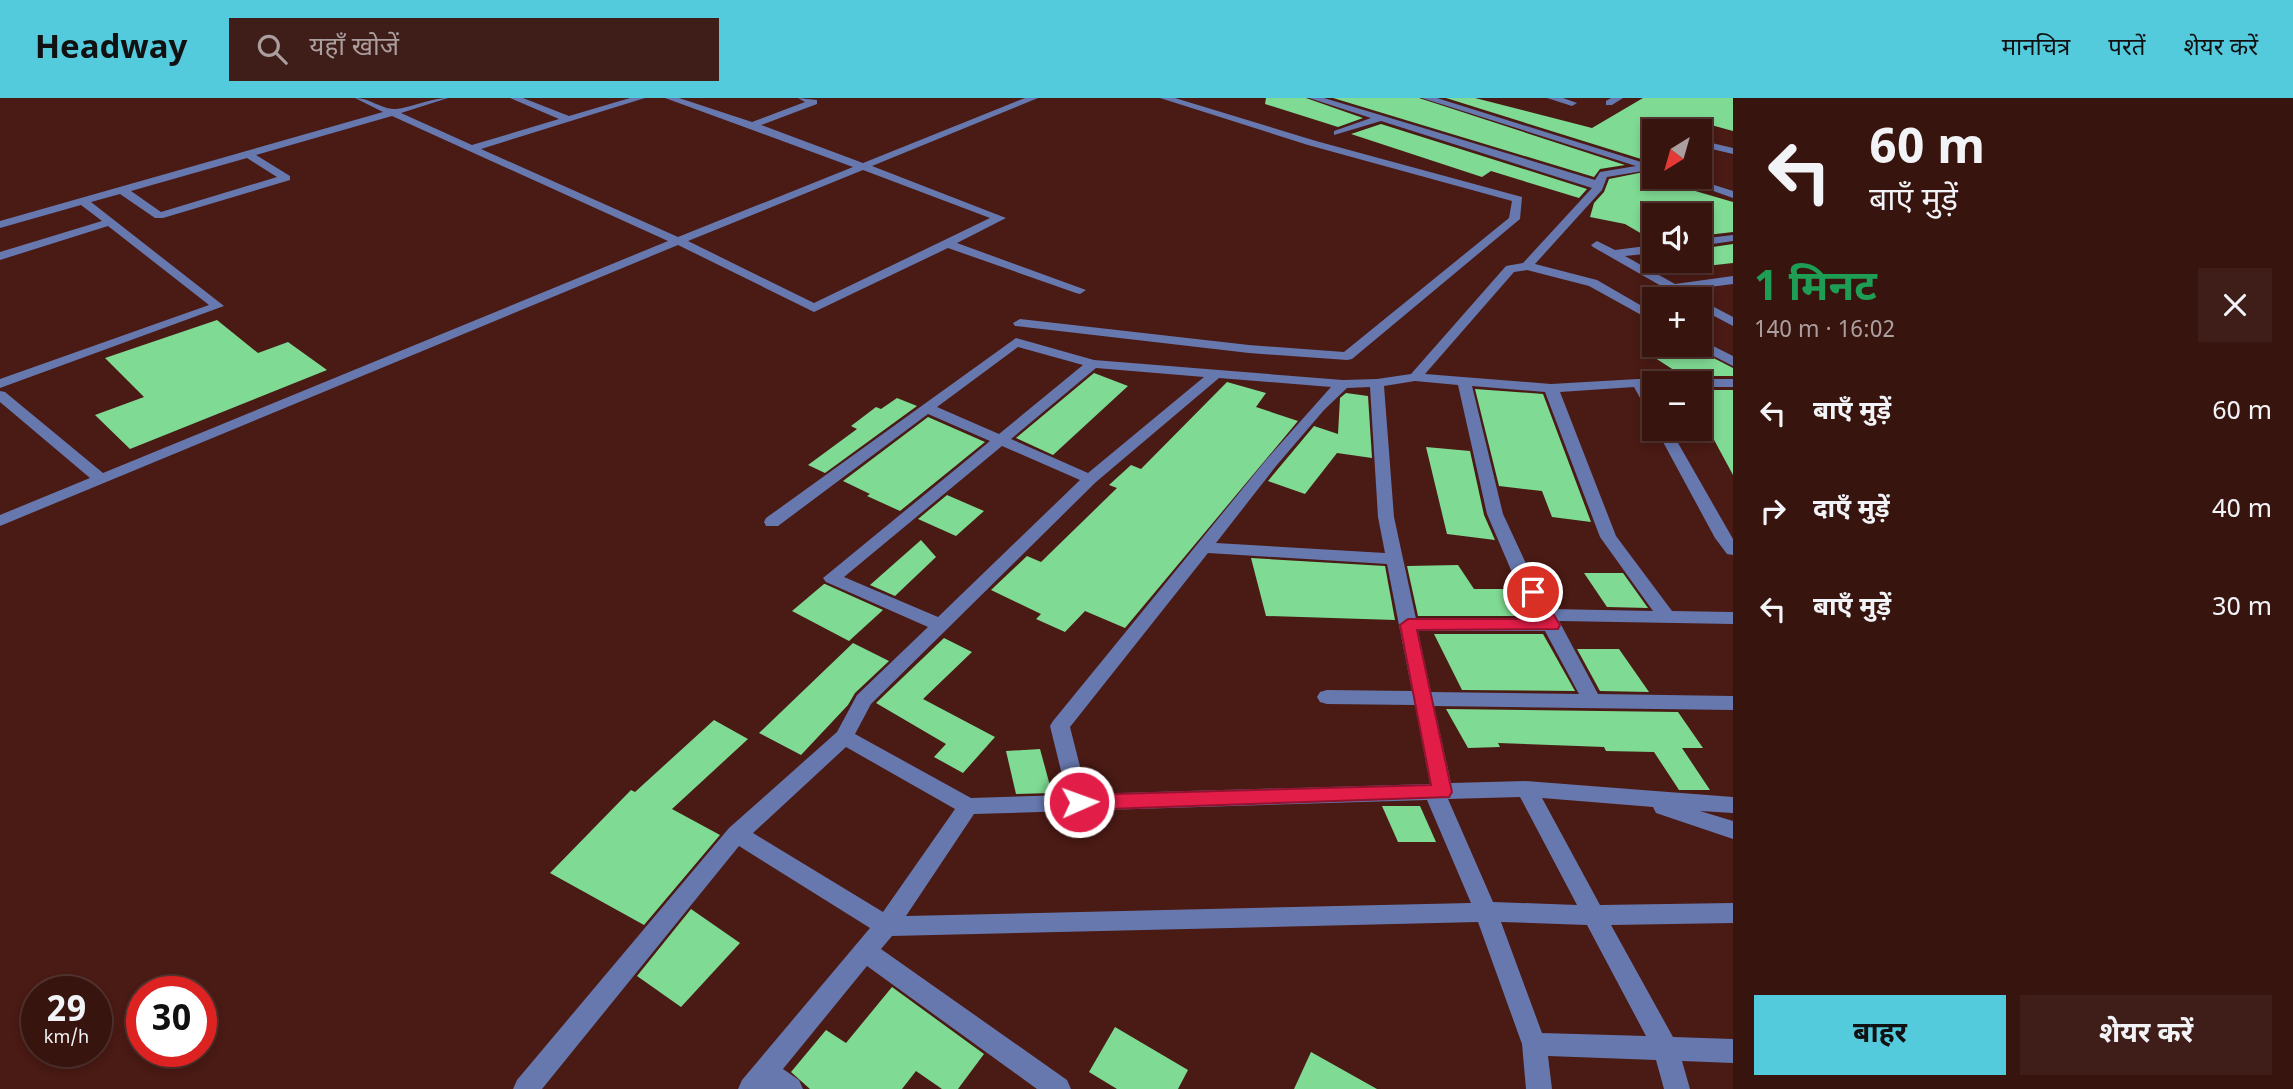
<!DOCTYPE html>
<html lang="hi">
<head>
<meta charset="utf-8">
<style>
	:root { --surface:#38140f; --page:#3f1d18; --text:#f1f3f6; --muted:#ab9e9e; --line:#52332f; --accent:#54cadd }
	body { margin:0; font-family:Georgia,"Noto Sans Devanagari",serif; background:var(--page); color:var(--text); height:100vh; display:flex; flex-direction:column; font-size:26px; white-space:nowrap }
	* { box-sizing:border-box; margin:0 }
	p { font-size:23px; color:var(--muted) }
	.icon { flex:none; width:38px; height:38px; fill:none; stroke:currentColor; stroke-width:2; stroke-linecap:round; stroke-linejoin:round }
	.map { position:relative; flex:1; overflow:hidden }
	.drawer { display:flex; flex-direction:column; background:var(--surface); width:560px }
	.drawer>* { flex:none }
	.hud { background:#38140f; color:var(--text); overflow:hidden }
	.needle { width:46px; rotate:217deg }
	.fabs { position:absolute; left:1642px; top:21px; display:grid; gap:14px }
	.fabs a { display:grid; place-items:center; width:70px; height:70px; border-radius:0px; background:var(--surface); box-shadow:0 4px 10px #0003,0 0 0 2px var(--line); font-size:35px }
	.speed { position:absolute; left:21px; top:878px; display:flex; gap:14px; font-size:35px; font-weight:700; text-align:center }
	.speed>* { display:grid; place-content:center; width:91px; height:91px; border-radius:50%; background:var(--surface); box-shadow:0 4px 10px #0003,0 0 0 2px var(--line); line-height:1 }
	.speed small { font-size:18px; font-weight:400 }
	.speed .limit { border:10px solid #d22; background:#fff; color:#111 }
	.pin { position:absolute; display:grid; place-items:center; width:60px; height:60px; color:#fff; margin:-30px; border:4px solid #fff; border-radius:50%; box-shadow:0 2px 7px #0007 }
	.me { position:absolute; width:77px; margin:-38px; rotate:88deg; stroke-linejoin:round; filter:drop-shadow(0 0 5px #0008) }
	.turn { display:flex; align-items:center; gap:24px; height:147px; padding:0 21px; font-size:32px }
	.turn .icon { width:91px; height:91px; stroke-width:2.5 }
	.turn b { display:block; font-size:49px; line-height:60px }
	.round { display:grid; place-items:center; flex:none; width:74px; height:74px; border-radius:0px; background:var(--page) }
	.summary { display:flex; align-items:center; justify-content:space-between; height:119px; padding:0 21px }
	h1 { font-size:42px; font-weight:700; line-height:52px; color:#1e9e55 }
	.button { display:flex; gap:14px; margin-top:auto; padding:14px 21px }
	.button a { flex:1; height:80px; border-radius:0px; background:var(--accent); color:#111; font-size:28px; font-weight:700; line-height:80px; text-align:center }
	.button a+a { background:var(--page); color:var(--text) }
	ul { padding:0; list-style:none }
	li { display:flex; align-items:center; gap:21px; height:98px; padding:0 21px }
	li div { flex:1 }
	li b { display:block; font-size:26px }
	li em { font-style:normal }
	header { display:flex; align-items:center; gap:42px; box-sizing:border-box; height:98px; padding:0 35px; background:var(--accent); color:#111 }
	header strong { font-size:33px }
	nav { display:flex; gap:38px; margin-inline-start:auto; font-size:24px }
	.search { width:490px; height:63px; background:var(--page); display:flex; align-items:center; gap:18px; box-sizing:border-box; padding:0 24px; border-radius:0px; color:var(--muted); font-size:26px }
	main { display:flex; flex:1; min-height:0 }
	.map>svg:first-child { display:block }
	.building { fill:#7fda93 }
	.lines { fill:none; stroke-linecap:round; stroke-linejoin:round }
	.minor { fill:#6778af; fill-rule:evenodd }
	.route { fill:#e11d48; stroke:#92132f; stroke-width:2 }
</style>
</head>
<body>
<header>
<strong>Headway</strong>
<div class="search"><svg class="icon" aria-label="search" viewBox="0 0 24 24"><circle cx="10" cy="10" r="6"/><path d="M15 15l6 6"/></svg>यहाँ खोजें</div>
<nav><a>मानचित्र</a><a>परतें</a><a>शेयर करें</a></nav>
</header>
<main>
<div class="map">
<svg width="1733" height="991" viewBox="0 0 1733 991">
	<rect width="100%" height="100%" fill="#4a1a14"/>
	<g class="building">
		<polygon points="1266,0 1306,0 1363,20 1338,29 1265,6"/>
		<polygon points="1333,0 1419,0 1625,67 1600,71 1594,79"/>
		<polygon points="1446,0 1475,0 1592,30 1643,0 1733,0 1733,33 1700,24 1685,33 1654,33 1654,65"/>
		<polygon points="1381,26 1587,91 1579,100 1491,73 1482,79 1351,36"/>
		<polygon points="1654,72 1654,81 1733,104 1733,134 1699,138 1699,117 1654,117 1654,143 1625,126 1590,119 1594,105 1604,94 1609,81"/>
		<polygon points="1733,146 1733,165 1697,169 1686,163 1699,163 1699,151"/>
		<polygon points="217,222 258,255 288,244 327,272 130,351 95,317 144,299 105,260"/>
		<polygon points="1692,249 1733,270 1733,278 1683,278 1649,256"/>
		<polygon points="1094,275 1128,288 1053,357 1016,340"/>
		<polygon points="1227,284 1266,295 1256,309 1298,323 1125,530 1085,513 1065,534 1036,521 1041,516 991,492 1027,458 1041,464 1117,390 1109,387 1131,367 1141,371"/>
		<polygon points="1475,291 1543,296 1591,424 1552,419 1542,393 1499,388"/>
		<polygon points="1699,292 1733,292 1733,377 1699,314"/>
		<polygon points="1346,295 1368,298 1372,360 1337,355 1305,396 1268,383 1314,328 1338,336 1340,300"/>
		<polygon points="897,300 917,308 825,375 808,367 857,331 851,328 876,309 881,311"/>
		<polygon points="928,319 985,344 900,413 867,398 870,396 843,383"/>
		<polygon points="1426,349 1470,353 1484,417 1495,442 1447,436"/>
		<polygon points="947,397 984,413 956,438 918,421"/>
		<polygon points="921,442 936,459 895,498 870,487"/>
		<polygon points="1251,460 1385,468 1395,522 1266,518"/>
		<polygon points="1458,467 1474,491 1518,491 1534,518 1418,518 1407,468"/>
		<polygon points="1584,475 1623,475 1648,510 1607,509"/>
		<polygon points="824,486 825,486 883,512 849,543 792,513"/>
		<polygon points="1434,536 1543,536 1575,593 1462,592"/>
		<polygon points="944,540 972,554 923,601 995,639 963,675 934,659 946,646 876,605"/>
		<polygon points="853,545 889,563 855,595 848,607 801,657 759,635"/>
		<polygon points="1577,551 1619,551 1649,594 1600,593"/>
		<polygon points="1446,611 1678,614 1703,650 1682,650 1710,692 1679,692 1654,654 1606,653 1604,649 1498,645 1500,649 1468,650"/>
		<polygon points="714,622 748,641 672,711 720,737 644,827 550,775 631,692 635,694"/>
		<polygon points="1040,651 1052,695 1016,696 1006,653"/>
		<polygon points="1382,708 1420,708 1436,744 1398,744"/>
		<polygon points="691,811 740,845 681,909 637,878"/>
		<polygon points="892,889 984,956 958,991 942,991 916,973 902,991 810,991 791,974 826,932 846,945"/>
		<polygon points="1115,929 1188,972 1178,991 1117,991 1089,974"/>
		<polygon points="1311,954 1377,991 1294,991"/>
	</g>
	<g class="lines">
		<g class="minor">
			<path d="M355,0C370,0 379,10 393,11C405,12 430,0 448,0L401,15L472,47L559,21L510,0H523L569,18L630,0H645L481,51L678,139L853,69L665,0H679L752,24L805,4L798,0L817,2V6L761,27L863,65L1025,0H1038L872,68L1006,120L957,145L1086,192L1080,196L1076,195L948,150L814,214L678,147L0,428V417L90,380L0,304V293L5,294L103,375L668,143L392,18L256,57L290,78V82L163,120H155L120,96L91,104L224,208L0,290V281L209,207L108,128L0,162V154L102,123L81,107L0,130V123L383,14ZM247,60L277,79L161,114L131,93ZM863,72L990,120L814,205L688,143Z"/>
			<polygon points="1160,0 1175,0 1316,43 1522,99 1520,121 1352,261 1347,262 1249,255 1015,228 1013,225 1020,221 1249,247 1344,254 1509,120 1512,103 1308,47"/>
			<path d="M1309,0H1324L1595,82L1600,74L1636,68L1422,0H1437L1654,68L1649,72L1607,79L1602,92L1535,166L1597,182L1654,215V224L1589,188L1527,172L1514,174L1425,276L1551,286L1638,281H1733V289H1699V285H1654V289H1647L1654,300V317L1649,316L1634,289L1560,294L1616,438L1672,513L1733,514V526L1559,523L1598,596L1733,598V612L1434,608L1451,685L1526,683L1733,699V715L1700,713L1733,723V741L1656,715L1653,709L1542,700L1600,807L1733,805V825L1611,827L1673,939L1733,941V965L1682,963L1690,991H1664L1656,962L1548,958L1552,991H1526L1522,946L1478,824L892,838L881,851L1067,982L1071,991H1037L867,868L783,971L799,982L803,991H738L742,982L870,830L739,748L542,991H513L517,982L729,730L837,634L857,597L928,529L826,484L823,480L990,343L928,316L778,428H766L764,424L766,420L1016,240L1094,262L1343,282L1377,281L1411,276L1506,168L1523,165L1592,90L1381,23L1334,37V33L1371,20ZM1018,249L1083,267L999,336L937,309ZM1096,270L1204,279L1088,375L1011,341ZM1219,280L1331,289L1266,362L1053,623L1050,628L1067,697L971,700L855,636L871,606L1096,384ZM1415,283L1458,287L1487,416L1511,472L1538,521H1416L1394,419L1384,288ZM1472,288L1545,294L1600,439L1653,513L1551,511L1529,472L1503,416ZM1370,289L1378,419L1385,455L1216,445L1276,368L1324,312L1347,290ZM1002,348L1080,382L938,519L844,479ZM1208,455L1387,466L1412,593L1327,592L1320,594L1317,599L1320,604L1327,606L1415,607L1430,686L1087,696L1070,629ZM1418,533H1545L1579,596L1431,594ZM846,649L955,711L883,814L753,735ZM1520,699L1577,807L1493,804L1448,701ZM1427,702L1471,805L906,818L974,716ZM1501,824L1587,827L1646,938L1542,935Z"/>
			<polygon points="1547,0 1563,0 1577,5 1572,8"/>
			<polygon points="1611,0 1623,0 1612,7 1606,7 1606,3"/>
			<polygon points="1699,42 1733,50 1733,56 1699,48"/>
			<polygon points="1674,79 1689,79 1733,93 1733,100"/>
			<polygon points="1733,137 1733,143 1699,148 1699,141"/>
			<polygon points="1597,143 1615,152 1654,147 1654,155 1625,158 1675,186 1733,178 1733,186 1686,192 1699,201 1684,201 1593,149 1591,147"/>
			<polygon points="1699,201 1733,219 1733,228 1699,210"/>
			<polygon points="1699,241 1733,258 1733,268 1694,248 1699,247"/>
			<polygon points="1656,331 1670,331 1733,441 1733,457 1727,456 1715,440"/>
		</g>
	</g>
	<polygon class="route" points="1533,489 1538,491 1560,527 1558,531 1417,532 1452,694 1449,699 1079,712 1072,709 1069,704 1072,699 1079,697 1431,687 1400,527 1408,521 1540,521 1525,494"/>
</svg>
<div class="fabs">
<a><svg class="needle" viewBox="-14 -14 28 28"><path d="M0-13l5 13h-10z" fill="#e53935"/><path d="M0 13l5-13h-10z" fill="#ab9e9e"/></svg></a>
<a><svg class="icon" aria-label="sound" viewBox="0 0 24 24"><path d="M4 9h4l5-4v14l-5-4H4zM17 9q2 3 0 6"/></svg></a>
<a>+</a>
<a>−</a>
</div>
<div class="speed"><div>29<small>km/h</small></div><div class="limit">30</div></div>
<div class="pin" style="left:1533px;top:494px;background:#d93025"><svg class="icon" aria-label="arrive" viewBox="0 0 24 24"><path d="M6 21V4h12l-3 4 3 4H6"/></svg></div>
<svg class="me" style="left:1079px;top:704px" viewBox="-20 -20 40 40"><circle r="17" fill="#e11d48" stroke="#fff" stroke-width="3"/><path d="M0-11L8 9 0 5-8 9z" fill="#fff"/></svg>
</div>
<section class="drawer">
<div class="hud">
<div class="turn"><svg class="icon" aria-label="left" viewBox="0 0 24 24"><path d="M17 20v-9H6M10 6l-5 5 5 5"/></svg><div><b>60 m</b>बाएँ मुड़ें</div></div>
</div>
<div class="summary"><div><h1>1 मिनट</h1><p>140 m · 16:02</p></div><a class="round"><svg class="icon" aria-label="close" viewBox="0 0 24 24"><path d="M6 6l12 12M18 6L6 18"/></svg></a></div>
<ul>
<li><svg class="icon" aria-label="left" viewBox="0 0 24 24"><path d="M17 20v-9H6M10 6l-5 5 5 5"/></svg><div><b>बाएँ मुड़ें</b></div><em>60 m</em></li>
<li><svg class="icon" aria-label="right" viewBox="0 0 24 24"><path d="M7 20v-9h11M14 6l5 5-5 5"/></svg><div><b>दाएँ मुड़ें</b></div><em>40 m</em></li>
<li><svg class="icon" aria-label="left" viewBox="0 0 24 24"><path d="M17 20v-9H6M10 6l-5 5 5 5"/></svg><div><b>बाएँ मुड़ें</b></div><em>30 m</em></li>
</ul>
<div class="button"><a>बाहर</a><a>शेयर करें</a></div>
</section>
</main>
</body>
</html>
